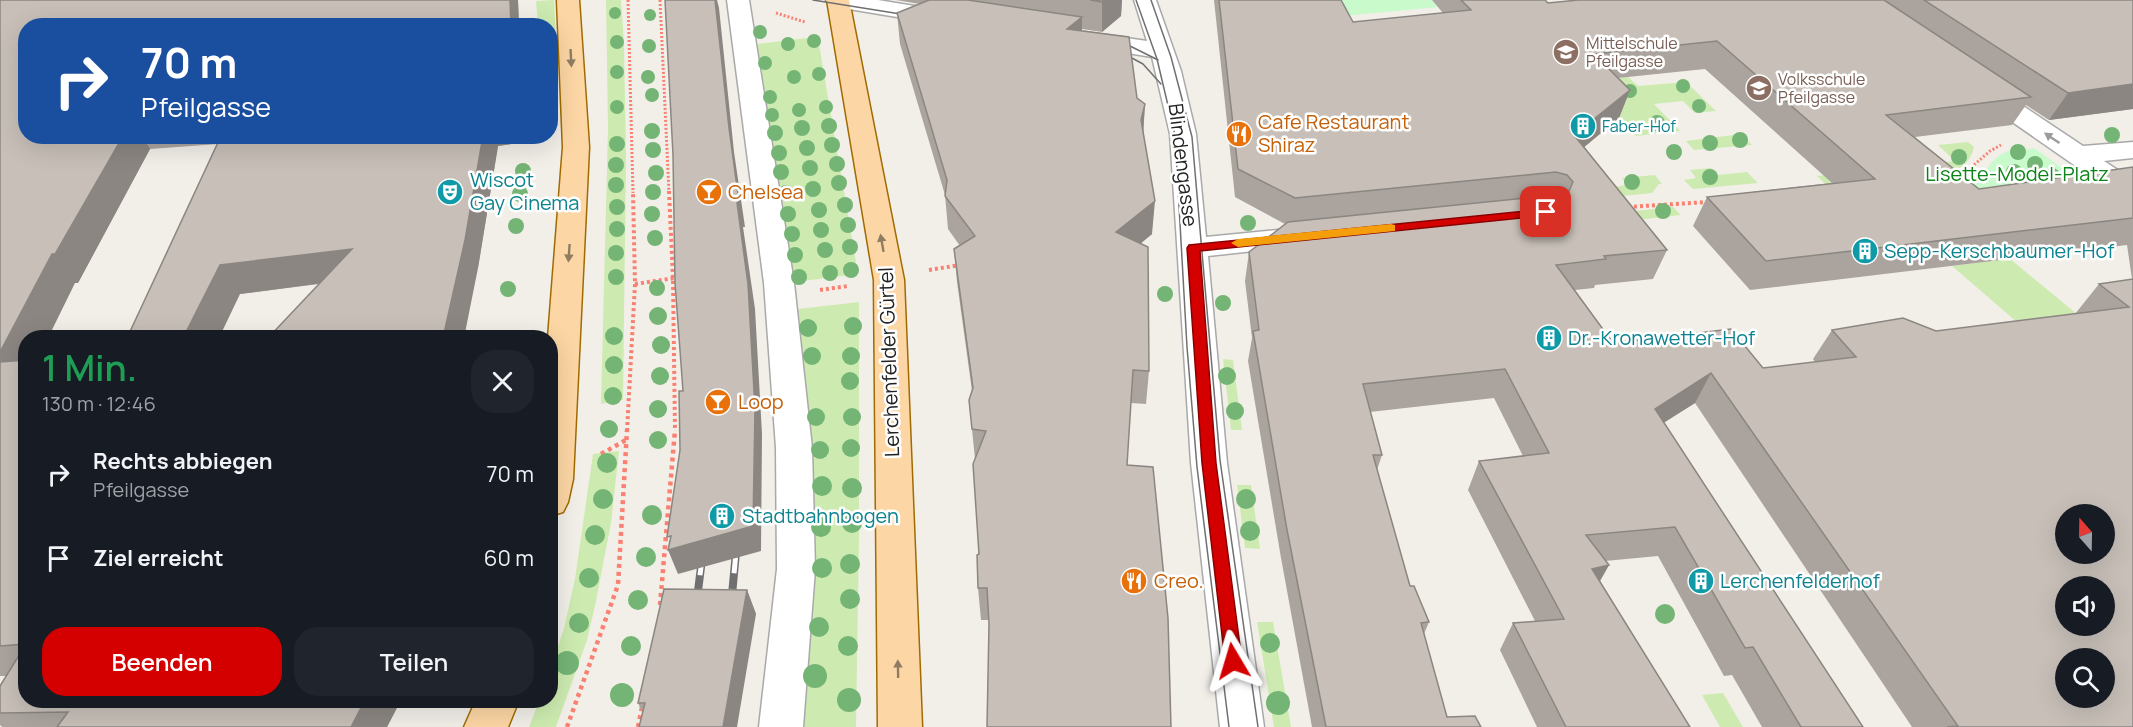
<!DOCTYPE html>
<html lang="de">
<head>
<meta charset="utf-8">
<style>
	:root { --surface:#171b24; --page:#20242c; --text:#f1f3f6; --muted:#9ea1a6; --accent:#d40000 }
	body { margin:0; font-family:Manrope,sans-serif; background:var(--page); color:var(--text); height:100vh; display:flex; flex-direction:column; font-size:22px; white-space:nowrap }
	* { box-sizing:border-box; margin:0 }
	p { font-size:20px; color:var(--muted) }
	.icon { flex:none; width:33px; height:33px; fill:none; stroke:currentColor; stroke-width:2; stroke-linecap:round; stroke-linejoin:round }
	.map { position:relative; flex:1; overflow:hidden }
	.side { position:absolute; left:18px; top:330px; width:540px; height:378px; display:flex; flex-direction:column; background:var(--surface); border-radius:24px; box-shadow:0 6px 24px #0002 }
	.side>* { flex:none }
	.guide { position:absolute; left:18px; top:18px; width:540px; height:126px; border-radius:24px; box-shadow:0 6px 24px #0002; background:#1a4fa0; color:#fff; overflow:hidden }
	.needle { width:39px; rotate:340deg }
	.controls { position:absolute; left:2055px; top:504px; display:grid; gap:12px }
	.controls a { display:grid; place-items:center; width:60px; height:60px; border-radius:50%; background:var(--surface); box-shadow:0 6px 24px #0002; font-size:30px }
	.pin { position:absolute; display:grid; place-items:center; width:51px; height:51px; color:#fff; margin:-26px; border-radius:12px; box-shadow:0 3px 9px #0006 }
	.me { position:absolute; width:66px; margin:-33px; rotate:353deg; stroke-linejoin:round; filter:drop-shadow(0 0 4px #0008) }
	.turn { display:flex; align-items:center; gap:21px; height:126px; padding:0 24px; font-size:27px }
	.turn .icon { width:78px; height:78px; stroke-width:2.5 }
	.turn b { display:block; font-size:42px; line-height:51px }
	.round { display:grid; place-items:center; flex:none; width:63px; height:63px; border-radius:24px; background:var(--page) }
	.summary { display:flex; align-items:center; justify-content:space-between; height:102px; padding:0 24px }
	h1 { font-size:36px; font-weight:600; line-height:45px; color:#1e9e55 }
	.action { display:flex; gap:12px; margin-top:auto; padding:12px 24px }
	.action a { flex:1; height:69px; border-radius:24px; background:var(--accent); color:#fff; font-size:24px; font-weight:600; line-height:69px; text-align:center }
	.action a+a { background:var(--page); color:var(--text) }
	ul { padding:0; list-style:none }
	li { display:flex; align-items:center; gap:18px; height:84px; padding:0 24px }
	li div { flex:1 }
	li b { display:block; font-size:22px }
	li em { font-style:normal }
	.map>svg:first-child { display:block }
	.grass { fill:#cdebb0 }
	.park { fill:#c8facc }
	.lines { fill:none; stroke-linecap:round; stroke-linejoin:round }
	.minor-casing { stroke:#a9a9a9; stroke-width:3 }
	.major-casing { stroke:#a06b00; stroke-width:3 }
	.path-far2 { stroke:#fa8072; stroke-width:3; stroke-dasharray:2 2; stroke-linecap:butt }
	.path-far1 { stroke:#fa8072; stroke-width:4; stroke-dasharray:3 3; stroke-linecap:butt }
	.path { stroke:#fa8072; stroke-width:4.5; stroke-dasharray:4 4; stroke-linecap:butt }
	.minor { fill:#fff; fill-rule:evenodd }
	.major { fill:#fcd6a4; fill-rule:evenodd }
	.tram { stroke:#707070; stroke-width:1.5 }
	.rail-casing { stroke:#707070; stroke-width:8 }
	.rail { stroke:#fff; stroke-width:5; stroke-dasharray:16; stroke-linecap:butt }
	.tree { fill:#74b475 }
	.wall { fill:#aba49e; fill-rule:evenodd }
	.shaded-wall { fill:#8b8681 }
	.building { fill:#c7bfb8; stroke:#8b8681; stroke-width:1.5; fill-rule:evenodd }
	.oneway { fill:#8f7c63 }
	.oneway2 { fill:#9c9c9c }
	.route { fill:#d40000; stroke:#8a0000; stroke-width:1.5 }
	.slow { fill:#f59e0b }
	.labels { text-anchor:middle; stroke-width:5; stroke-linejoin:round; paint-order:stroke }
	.far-education-label { font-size:16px; fill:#785e54; stroke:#fff; text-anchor:start }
	.far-culture-label { font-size:16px; fill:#0d838f; stroke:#fff; text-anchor:start }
	.food-label { font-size:20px; fill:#c56008; stroke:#fff; text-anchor:start }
	.street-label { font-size:20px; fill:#222; stroke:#fff }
	.park-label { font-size:20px; fill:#0c8416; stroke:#fff }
	.culture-label { font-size:20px; fill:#0d838f; stroke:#fff; text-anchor:start }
</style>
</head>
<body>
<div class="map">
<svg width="2133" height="727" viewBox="0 0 2133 727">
	<rect width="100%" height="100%" fill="#f2efe9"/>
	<g class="grass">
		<polygon points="554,0 556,40 551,42 550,26 538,25 536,1"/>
		<polygon points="606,0 621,0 624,45 626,158 623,400 601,404 608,129"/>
		<polygon points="807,38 818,40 820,50 858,274 795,282 757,44"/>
		<polygon points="1628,77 1638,86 1686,82 1716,111 1695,113 1683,101 1654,104 1680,131 1636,136 1585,82"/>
		<polygon points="1741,134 1752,145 1694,150 1686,141"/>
		<path d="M1968,142L1974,147C1971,161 1962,167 1950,174L1832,190L1817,176L1955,161L1938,145Z"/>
		<polygon points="1711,168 1718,175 1747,172 1758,183 1693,189 1684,180 1696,178 1690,170"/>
		<polygon points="1655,175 1662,184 1659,184 1652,193 1574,201 1599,189 1627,185 1622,178"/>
		<polygon points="1673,207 1681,215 1611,223 1604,214"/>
		<polygon points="1981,235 2118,348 2018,323 1952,266 1984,262"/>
		<path d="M859,302V536L856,727H800C816,587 815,449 798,309Z"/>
		<polygon points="1223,359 1233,360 1242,430 1231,430"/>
		<polygon points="619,451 611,523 595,606 587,640 556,727 529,727 539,701 550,700 551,667 564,628 575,579 593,454"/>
		<polygon points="1237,485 1251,485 1260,549 1245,548"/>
		<polygon points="1257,622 1273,622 1291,727 1274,727"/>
		<polygon points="1723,693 1743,727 1720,727 1702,695"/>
	</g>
	<g class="park">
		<polygon points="1333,0 1432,0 1438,7 1343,16"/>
		<path d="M2021,147L2025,150L2034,148L2083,183L1982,205L1966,187L1982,179C1990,160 2000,152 2021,147Z"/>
	</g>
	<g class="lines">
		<defs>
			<g id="minor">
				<polygon points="727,0 749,0 794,283 812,448 815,569 803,727 759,727 777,569 776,448 764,283"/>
				<polygon points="826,0 878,0 945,11 953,13 957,18 953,23 945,25 837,7 829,5"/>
				<polygon points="1134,0 1156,0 1181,71 1196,134 1206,237 1308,227 1318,229 1323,236 1318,243 1308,245 1208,256 1227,463 1264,727 1220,727 1191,463 1170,134 1152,57 1085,46 1077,44 1073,39 1077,34 1085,32 1147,41"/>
				<polygon points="1981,81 1990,84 2083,146 2133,142 2133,158 2104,161 2133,180 2133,201 2123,199 1972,94 1968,89 1972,84"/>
			</g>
			<g id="major">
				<polygon points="557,0 579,0 589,147 573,479 568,502 563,512 550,516 550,338 548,338 563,147"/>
				<polygon points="827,0 849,0 904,280 922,727 878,727 874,280"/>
				<polygon points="476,700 519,700 508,727 464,727"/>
			</g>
		</defs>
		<use href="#minor" class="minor-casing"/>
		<use href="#major" class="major-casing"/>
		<g class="path-far2">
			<polyline points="628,0 633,193"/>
			<polyline points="660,0 669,193"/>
			<polyline points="776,13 805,22"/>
			<polyline points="1959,178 1990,151 2001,145"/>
		</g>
		<g class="path-far1">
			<polyline points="669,191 673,278 675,431"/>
			<polyline points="1628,207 1707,202"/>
			<polyline points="929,270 960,265"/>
			<polyline points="635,284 675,278"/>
			<polyline points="820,290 848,286"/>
			<polyline points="627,431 635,284 633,191"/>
		</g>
		<g class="path">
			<polyline points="601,454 626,440"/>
			<polyline points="660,605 675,430"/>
			<polyline points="567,727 618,585 627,430"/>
			<polyline points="638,727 642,707"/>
		</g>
		<use href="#minor" class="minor"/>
		<use href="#major" class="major"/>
		<g class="tram">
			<polyline points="813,0 913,16"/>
			<polyline points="1136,0 1157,59 1175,135 1187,347 1197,467 1229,727"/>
			<polyline points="1151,0 1171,57 1192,137 1220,460 1258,727"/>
			<polyline points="1116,39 1158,60"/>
			<polyline points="1117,50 1143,64 1161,84"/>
		</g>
		<defs>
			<g id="rail">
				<polyline points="731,605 737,542"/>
				<polyline points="696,607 703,551"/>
			</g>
		</defs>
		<use href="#rail" class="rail-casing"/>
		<use href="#rail" class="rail"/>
	</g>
	<g class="tree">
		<circle cx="615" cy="13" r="6"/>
		<circle cx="650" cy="15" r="6"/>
		<circle cx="760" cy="32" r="7"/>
		<circle cx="814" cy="41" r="7"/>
		<circle cx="617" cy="42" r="7"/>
		<circle cx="788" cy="44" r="7"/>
		<circle cx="649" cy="46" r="7"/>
		<circle cx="765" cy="63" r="7"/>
		<circle cx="617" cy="72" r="7"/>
		<circle cx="819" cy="74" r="7"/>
		<circle cx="648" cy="77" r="7"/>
		<circle cx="794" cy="77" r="7"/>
		<circle cx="1683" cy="86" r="7"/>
		<circle cx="1630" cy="91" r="7"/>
		<circle cx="652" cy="95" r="7"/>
		<circle cx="770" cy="97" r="7"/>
		<circle cx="1699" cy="106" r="7"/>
		<circle cx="617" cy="107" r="7"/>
		<circle cx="826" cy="107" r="7"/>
		<circle cx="799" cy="110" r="7"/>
		<circle cx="772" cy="115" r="7"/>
		<circle cx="1657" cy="123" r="8"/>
		<circle cx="829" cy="126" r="8"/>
		<circle cx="802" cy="128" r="8"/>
		<circle cx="652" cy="131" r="8"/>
		<circle cx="775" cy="133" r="8"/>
		<circle cx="2112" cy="135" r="8"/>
		<circle cx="1740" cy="140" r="8"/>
		<circle cx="1710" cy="143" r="8"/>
		<circle cx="617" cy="144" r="8"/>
		<circle cx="832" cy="145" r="8"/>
		<circle cx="807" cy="148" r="8"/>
		<circle cx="653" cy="150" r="8"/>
		<circle cx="1674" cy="152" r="8"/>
		<circle cx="2018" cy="152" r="8"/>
		<circle cx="779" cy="153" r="8"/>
		<circle cx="1959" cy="157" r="8"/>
		<circle cx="837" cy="164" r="8"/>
		<circle cx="2035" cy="164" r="8"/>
		<circle cx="616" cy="165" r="8"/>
		<circle cx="810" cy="168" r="8"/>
		<circle cx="523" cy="171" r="8"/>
		<circle cx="781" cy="172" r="8"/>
		<circle cx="2014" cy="172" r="8"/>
		<circle cx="656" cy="173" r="8"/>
		<circle cx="2052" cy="176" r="8"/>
		<circle cx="1710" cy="177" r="8"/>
		<circle cx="1632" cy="182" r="8"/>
		<circle cx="839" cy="183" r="8"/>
		<circle cx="616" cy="185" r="8"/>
		<circle cx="813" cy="189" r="8"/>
		<circle cx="653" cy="192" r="8"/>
		<circle cx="786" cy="193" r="8"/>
		<circle cx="520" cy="194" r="8"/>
		<circle cx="845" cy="205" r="8"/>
		<circle cx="617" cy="207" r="8"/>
		<circle cx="819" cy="210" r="8"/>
		<circle cx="1663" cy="211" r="8"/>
		<circle cx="652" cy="214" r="8"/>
		<circle cx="788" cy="214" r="8"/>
		<circle cx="1248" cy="223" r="8"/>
		<circle cx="848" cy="225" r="8"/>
		<circle cx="516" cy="226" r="8"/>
		<circle cx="617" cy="229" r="8"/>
		<circle cx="821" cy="230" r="8"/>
		<circle cx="792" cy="234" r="8"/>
		<circle cx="655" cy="238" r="8"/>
		<circle cx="850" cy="247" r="8"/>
		<circle cx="825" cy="250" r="8"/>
		<circle cx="616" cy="253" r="8"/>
		<circle cx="795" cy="255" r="8"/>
		<circle cx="851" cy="270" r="8"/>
		<circle cx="830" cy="273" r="8"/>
		<circle cx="616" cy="277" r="8"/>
		<circle cx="799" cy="277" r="8"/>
		<circle cx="657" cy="288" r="8"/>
		<circle cx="508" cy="289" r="8"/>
		<circle cx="1165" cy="294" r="8"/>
		<circle cx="1223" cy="303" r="8"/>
		<circle cx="658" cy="316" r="9"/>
		<circle cx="853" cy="326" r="9"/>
		<circle cx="808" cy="328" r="9"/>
		<circle cx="614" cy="336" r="9"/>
		<circle cx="661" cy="345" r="9"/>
		<circle cx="812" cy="356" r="9"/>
		<circle cx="851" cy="356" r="9"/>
		<circle cx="614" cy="365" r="9"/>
		<circle cx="660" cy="376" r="9"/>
		<circle cx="1227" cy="376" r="9"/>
		<circle cx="850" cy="381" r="9"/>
		<circle cx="613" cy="396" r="9"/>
		<circle cx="658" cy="409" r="9"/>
		<circle cx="1235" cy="411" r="9"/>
		<circle cx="816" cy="417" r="9"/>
		<circle cx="852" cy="417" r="9"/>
		<circle cx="609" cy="429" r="9"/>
		<circle cx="658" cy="440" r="9"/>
		<circle cx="851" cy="448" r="9"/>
		<circle cx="820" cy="450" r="9"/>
		<circle cx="607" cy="463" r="10"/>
		<circle cx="822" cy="486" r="10"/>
		<circle cx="852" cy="488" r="10"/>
		<circle cx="603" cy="499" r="10"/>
		<circle cx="1246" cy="499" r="10"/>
		<circle cx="652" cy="515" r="10"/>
		<circle cx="852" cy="523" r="10"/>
		<circle cx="821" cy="527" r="10"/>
		<circle cx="1250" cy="531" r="10"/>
		<circle cx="595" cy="535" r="10"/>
		<circle cx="646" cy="557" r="10"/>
		<circle cx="850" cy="564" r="10"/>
		<circle cx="822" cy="568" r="10"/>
		<circle cx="589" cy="578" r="10"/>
		<circle cx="850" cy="599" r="10"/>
		<circle cx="638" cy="600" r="10"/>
		<circle cx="1665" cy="614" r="10"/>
		<circle cx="579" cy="623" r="10"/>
		<circle cx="819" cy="627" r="10"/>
		<circle cx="1270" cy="643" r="10"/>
		<circle cx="631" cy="646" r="10"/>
		<circle cx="848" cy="646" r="10"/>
		<circle cx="567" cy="663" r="12"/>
		<circle cx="815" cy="676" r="12"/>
		<circle cx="622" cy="695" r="12"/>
		<circle cx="849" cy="700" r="12"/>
		<circle cx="1278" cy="703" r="12"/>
	</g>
	<g class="wall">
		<polygon points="0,0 518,0 519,26 26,26 26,136 525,136 526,142 498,146 478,268 319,284 240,294 218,144 150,149 78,283 75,283 26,338 26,700 401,700 387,727 2,727 0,725 0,686 6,676 0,676"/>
		<polygon points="896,0 1122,0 1121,16 1102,32 1082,29 1082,31 1137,98 1145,104 1143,134 1152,234 1141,243 1149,371 1146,404 1131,403 989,620 981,620 978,588 979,554 975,459 969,400 972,391 957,282 954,249 960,246 948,229 945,195 900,44 897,13 920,4"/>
		<path d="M1214,0H1341L1353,22L1443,13L1432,0H1545L1548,3L1578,0H2133V109L2049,120L2026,105L2012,125L1915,137L1979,189L2133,167V727H1912L1695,403L1664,422L1863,727H1762L1732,675L1724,676L1658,556L1605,561L1609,565L1600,581L1690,727H1537L1500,650L1513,623L1535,621L1468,490L1479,461L1523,456L1494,398L1370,412L1382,455L1377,470L1410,586L1429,622L1424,634L1447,717L1481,727H1312L1281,558L1248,361L1252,338L1245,281L1249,252L1285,224L1235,197ZM1705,69L1832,183L1707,197L1693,226L1750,290L2127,245L2132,279L2099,284L2075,314L1936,331L1832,330L1813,359L1815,362L1763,368L1613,343L1575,290L1594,288L1595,285L1653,279L1667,250L1584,147L1619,118L1630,90L1618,78Z"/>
		<polygon points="747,590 756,614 642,712 638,703"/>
	</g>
	<g class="shaded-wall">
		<polygon points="510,0 518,0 519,26 511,26"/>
		<polygon points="715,0 717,0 719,8 734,152 745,227 743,227 755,309 762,434 761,551 678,574 668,550 737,203"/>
		<polygon points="1105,0 1122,0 1121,16 1102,32 1102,2"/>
		<polygon points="1082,17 1082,47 1067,29"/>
		<polygon points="2133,84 2133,109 2049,120 2068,93"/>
		<polygon points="1630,90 1619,118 1564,164 1574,135"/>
		<polygon points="1145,104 1143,136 1141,120"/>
		<polygon points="123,136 142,136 150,149 78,283 75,283 48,338 26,338 26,383 0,367 0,352 52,254"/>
		<polygon points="483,136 525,136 526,142 498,146 478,268 464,338 443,338"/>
		<polygon points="1155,201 1152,234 1115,265 1116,232"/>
		<polygon points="352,249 368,277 240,294 219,338 183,338 220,265"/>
		<polygon points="1711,373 1695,403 1640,438 1655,409"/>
		<polygon points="1609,565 1593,593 1592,569"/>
		<polygon points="747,590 756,614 737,727 723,727"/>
		<polygon points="365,700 401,700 387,727 351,727"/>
	</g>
	<g class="building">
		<polygon points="0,0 510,0 511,26 26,26 26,136 123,136 55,254 52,254 0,352"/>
		<polygon points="665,0 715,0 729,128 739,202 737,203 748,284 755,409 753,526 668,550 671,536 667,537 680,450 679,391 683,391 675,283 673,155"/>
		<polygon points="929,0 968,0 1082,17 1067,29 1129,37 1137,98 1145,104 1141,120 1155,201 1116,232 1148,247 1149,371 1133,370 1127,465 1153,467 1168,618 1171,727 987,727 989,624 987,588 978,588 977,555 979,554 973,464 986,431 972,429 969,400 973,388 954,249 975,236 945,196 947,180 897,13"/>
		<polygon points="1090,0 1105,0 1102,2"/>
		<path d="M1219,0H1341L1353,22L1471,10L1461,0H1545L1548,3L1578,0H1884L2031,97L1886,115L1979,189L2133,167V218L1766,261L1707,197L1875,179L1717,41L1594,54L1630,90L1574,135L1667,250L1604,256L1606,259L1556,265L1613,343L1731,329L1763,368L1856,357L1832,330L1903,318L1936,331L2129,307L2099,284L2133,279V727H1947L1958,726L1711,373L1655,409L1863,727H1801L1753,647L1745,648L1675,527L1586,535L1609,565L1592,569L1690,727H1566L1513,623L1564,619L1479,461L1549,453L1505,369L1363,384L1382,455H1373L1410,586H1414L1429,622L1421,623L1447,717L1475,716L1481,727H1326L1287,530L1253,331L1259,330L1249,252L1288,222L1557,195L1569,191L1573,182L1567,175L1556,172L1295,198L1238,169ZM2066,514H2104V554H2066ZM2066,586H2104V626H2066ZM2066,658H2104V698H2066Z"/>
		<polygon points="1924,0 2133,0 2133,84 2068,93"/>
		<polygon points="221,136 483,136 465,240 443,338 268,338 352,249 220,265 183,338 127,338"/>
		<polygon points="26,360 26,644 0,646 0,362"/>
		<polygon points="664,589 747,590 723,727 639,727 645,703 638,703"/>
		<polygon points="26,644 26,700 365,700 351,727 57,727 68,712 0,713 0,686"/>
	</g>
	<defs><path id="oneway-solid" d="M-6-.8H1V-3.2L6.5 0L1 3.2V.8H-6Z" transform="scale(1.5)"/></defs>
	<g class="oneway">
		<use href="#oneway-solid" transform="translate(571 58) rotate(87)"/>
		<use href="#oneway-solid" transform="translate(882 243) rotate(-100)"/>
		<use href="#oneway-solid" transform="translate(569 253) rotate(94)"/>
		<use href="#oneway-solid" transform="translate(898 669) rotate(-91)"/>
	</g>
	<use class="oneway2" href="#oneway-solid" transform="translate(2052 138) rotate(-146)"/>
	<polygon class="route" points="1546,209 1552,212 1550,215 1200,251 1216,463 1242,661 1240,666 1233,669 1227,666 1225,661 1202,463 1187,248 1189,245"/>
	<polygon class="slow" points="1391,224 1395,225 1395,231 1238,247 1231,243 1238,239"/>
	<defs>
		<symbol id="school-disc" viewBox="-11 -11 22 22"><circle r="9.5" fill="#8d6e63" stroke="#fff"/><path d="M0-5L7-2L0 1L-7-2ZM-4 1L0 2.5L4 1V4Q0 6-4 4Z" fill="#fff"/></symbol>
		<symbol id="building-disc" viewBox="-11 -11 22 22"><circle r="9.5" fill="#0f9aa8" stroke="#fff"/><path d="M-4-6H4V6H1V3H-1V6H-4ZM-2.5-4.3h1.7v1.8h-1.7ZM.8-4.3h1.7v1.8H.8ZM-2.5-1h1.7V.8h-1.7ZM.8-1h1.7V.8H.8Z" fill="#fff"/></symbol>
		<symbol id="restaurant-disc" viewBox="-11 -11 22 22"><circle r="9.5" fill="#e8710a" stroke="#fff"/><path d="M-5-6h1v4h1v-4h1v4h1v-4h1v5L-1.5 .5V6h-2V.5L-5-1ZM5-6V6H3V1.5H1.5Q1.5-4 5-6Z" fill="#fff"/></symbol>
		<symbol id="theatre-disc" viewBox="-11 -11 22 22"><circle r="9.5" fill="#0f9aa8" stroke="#fff"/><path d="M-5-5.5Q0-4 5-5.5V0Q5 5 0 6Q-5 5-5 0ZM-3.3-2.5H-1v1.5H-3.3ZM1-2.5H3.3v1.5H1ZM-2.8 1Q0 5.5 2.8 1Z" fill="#fff"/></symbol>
		<symbol id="bar-disc" viewBox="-11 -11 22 22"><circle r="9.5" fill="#e8710a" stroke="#fff"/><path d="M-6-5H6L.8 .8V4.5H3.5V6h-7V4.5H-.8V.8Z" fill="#fff"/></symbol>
	</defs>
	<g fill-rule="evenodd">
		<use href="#school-disc" x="1551" y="37" width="30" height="30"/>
		<use href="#school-disc" x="1744" y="73" width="30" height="30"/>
		<use href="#building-disc" x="1568" y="111" width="30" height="30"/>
		<use href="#restaurant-disc" x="1224" y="119" width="30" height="30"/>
		<use href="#theatre-disc" x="435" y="177" width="30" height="30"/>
		<use href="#bar-disc" x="694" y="177" width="30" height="30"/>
		<use href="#building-disc" x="1850" y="236" width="30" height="30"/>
		<use href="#building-disc" x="1534" y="323" width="30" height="30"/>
		<use href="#bar-disc" x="703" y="387" width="30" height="30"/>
		<use href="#building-disc" x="707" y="501" width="30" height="30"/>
		<use href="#restaurant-disc" x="1119" y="566" width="30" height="30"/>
		<use href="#building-disc" x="1686" y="566" width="30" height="30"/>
	</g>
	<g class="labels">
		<g class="far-education-label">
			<text x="1586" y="49">Mittelschule<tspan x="1586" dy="18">Pfeilgasse</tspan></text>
			<text x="1778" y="85">Volksschule<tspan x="1778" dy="18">Pfeilgasse</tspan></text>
		</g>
		<g class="far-culture-label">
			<text x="1602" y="132">Faber-Hof</text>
		</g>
		<g class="food-label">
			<text x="1258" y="129">Cafe Restaurant<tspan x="1258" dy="23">Shiraz</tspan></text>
			<text x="728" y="199">Chelsea</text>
			<text x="738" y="409">Loop</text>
			<text x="1154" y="588">Creo.</text>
		</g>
		<g class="street-label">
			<text transform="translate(1183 165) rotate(83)" y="7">Blindengasse</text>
			<text transform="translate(889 362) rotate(-92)" y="7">Lerchenfelder Gürtel</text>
		</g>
		<g class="park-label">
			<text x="2017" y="181">Lisette-Model-Platz</text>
		</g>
		<g class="culture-label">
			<text x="470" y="187">Wiscot<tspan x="470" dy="23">Gay Cinema</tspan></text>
			<text x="1884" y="258">Sepp-Kerschbaumer-Hof</text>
			<text x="1568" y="345">Dr.-Kronawetter-Hof</text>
			<text x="742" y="523">Stadtbahnbogen</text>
			<text x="1720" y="588">Lerchenfelderhof</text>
		</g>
	</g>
</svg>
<div class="controls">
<a><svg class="needle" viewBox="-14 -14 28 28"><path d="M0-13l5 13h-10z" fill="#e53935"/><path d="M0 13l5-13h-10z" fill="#9ea1a6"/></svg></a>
<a><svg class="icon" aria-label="sound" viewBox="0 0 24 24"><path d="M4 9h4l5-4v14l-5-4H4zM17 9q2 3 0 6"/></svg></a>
<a><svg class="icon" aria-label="search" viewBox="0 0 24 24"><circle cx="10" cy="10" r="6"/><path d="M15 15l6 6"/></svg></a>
</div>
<div class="pin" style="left:1546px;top:212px;background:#d93025"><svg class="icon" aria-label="arrive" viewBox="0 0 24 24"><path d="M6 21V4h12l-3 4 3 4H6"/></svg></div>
<svg class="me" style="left:1233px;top:661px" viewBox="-20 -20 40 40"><path d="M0-17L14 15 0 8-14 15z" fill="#d40000" stroke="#fff" stroke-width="4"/></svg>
<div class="guide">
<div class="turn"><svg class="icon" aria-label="right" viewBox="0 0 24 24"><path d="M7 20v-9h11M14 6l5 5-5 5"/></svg><div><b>70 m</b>Pfeilgasse</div></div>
</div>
<section class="side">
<div class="summary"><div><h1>1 Min.</h1><p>130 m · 12:46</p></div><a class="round"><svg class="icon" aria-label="close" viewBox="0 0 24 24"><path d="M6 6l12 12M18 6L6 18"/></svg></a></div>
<ul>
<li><svg class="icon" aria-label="right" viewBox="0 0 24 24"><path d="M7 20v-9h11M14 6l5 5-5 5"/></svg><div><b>Rechts abbiegen</b><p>Pfeilgasse</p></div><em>70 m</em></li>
<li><svg class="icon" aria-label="arrive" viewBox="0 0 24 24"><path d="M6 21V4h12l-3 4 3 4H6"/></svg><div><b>Ziel erreicht</b></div><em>60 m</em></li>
</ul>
<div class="action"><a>Beenden</a><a>Teilen</a></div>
</section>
</div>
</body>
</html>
